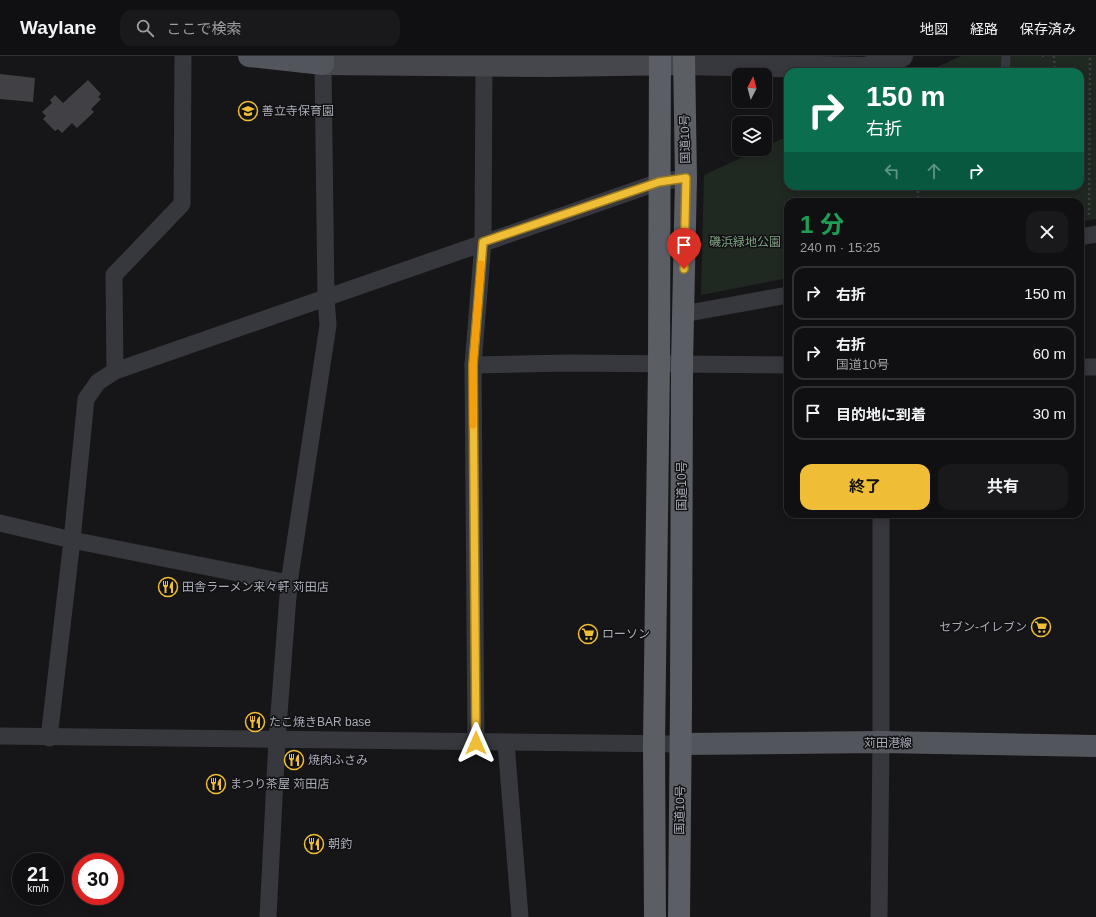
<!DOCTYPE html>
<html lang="ja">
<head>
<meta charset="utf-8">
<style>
	:root { --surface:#101012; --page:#19191b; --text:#f1f3f6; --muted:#9c9d9f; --line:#303032; --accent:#f0be36 }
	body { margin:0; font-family:Arial,"Noto Sans JP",sans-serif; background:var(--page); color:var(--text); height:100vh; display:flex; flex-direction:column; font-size:15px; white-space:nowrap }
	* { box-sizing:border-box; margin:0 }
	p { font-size:13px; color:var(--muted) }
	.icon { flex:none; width:22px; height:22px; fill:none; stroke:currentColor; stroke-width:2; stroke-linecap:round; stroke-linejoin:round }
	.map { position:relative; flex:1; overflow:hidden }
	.details { position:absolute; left:784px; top:142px; width:300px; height:320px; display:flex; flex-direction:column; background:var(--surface); border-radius:12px; box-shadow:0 2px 10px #0003,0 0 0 1px var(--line) }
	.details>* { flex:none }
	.top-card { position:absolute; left:784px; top:12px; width:300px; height:122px; border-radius:12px; box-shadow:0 2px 10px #0003,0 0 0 1px var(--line); background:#0b6e4f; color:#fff; overflow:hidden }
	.needle { width:26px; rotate:6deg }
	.controls { position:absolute; left:732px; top:12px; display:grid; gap:8px }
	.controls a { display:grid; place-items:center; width:40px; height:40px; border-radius:8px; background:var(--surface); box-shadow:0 2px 10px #0003,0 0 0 1px var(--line); font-size:20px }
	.speed { position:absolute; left:12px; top:797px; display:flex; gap:8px; font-size:20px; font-weight:700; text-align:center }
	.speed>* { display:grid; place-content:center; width:52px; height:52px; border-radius:50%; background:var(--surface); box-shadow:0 2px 10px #0003,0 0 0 1px var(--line); line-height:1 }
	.speed small { font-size:10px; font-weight:400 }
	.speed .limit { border:6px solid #d22; background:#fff; color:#111 }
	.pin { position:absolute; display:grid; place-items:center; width:34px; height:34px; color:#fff; margin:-41px -17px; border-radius:50% 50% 50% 0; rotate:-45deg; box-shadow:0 0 4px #0007 }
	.pin .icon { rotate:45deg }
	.me { position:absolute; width:44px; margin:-22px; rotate:0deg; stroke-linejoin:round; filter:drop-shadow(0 0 3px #0008) }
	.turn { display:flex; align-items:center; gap:14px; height:84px; padding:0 16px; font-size:18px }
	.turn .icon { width:52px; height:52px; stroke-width:2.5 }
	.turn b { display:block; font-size:28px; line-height:34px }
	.lanes { display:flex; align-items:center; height:38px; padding:0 16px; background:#0003; justify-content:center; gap:20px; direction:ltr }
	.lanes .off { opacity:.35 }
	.round { display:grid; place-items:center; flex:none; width:42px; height:42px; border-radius:12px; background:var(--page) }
	.head { display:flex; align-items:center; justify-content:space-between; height:68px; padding:0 16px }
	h1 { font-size:24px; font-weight:700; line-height:30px; color:#1e9e55 }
	.action { display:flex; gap:8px; margin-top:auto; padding:8px 16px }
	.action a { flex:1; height:46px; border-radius:12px; background:var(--accent); color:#111; font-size:16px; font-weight:700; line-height:46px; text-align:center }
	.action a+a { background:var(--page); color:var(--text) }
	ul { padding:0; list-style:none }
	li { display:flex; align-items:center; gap:12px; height:54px; margin:0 8px 6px; padding:0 8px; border:2px solid var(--line); border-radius:12px }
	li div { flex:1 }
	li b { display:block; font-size:15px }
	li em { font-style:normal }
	header { display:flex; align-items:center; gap:24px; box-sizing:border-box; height:56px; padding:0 20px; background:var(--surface); border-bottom:1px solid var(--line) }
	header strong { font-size:19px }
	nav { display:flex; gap:22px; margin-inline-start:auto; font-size:14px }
	.search { width:280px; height:36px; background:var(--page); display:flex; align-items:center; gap:10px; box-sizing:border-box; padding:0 14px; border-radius:12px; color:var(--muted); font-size:15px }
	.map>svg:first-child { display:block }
	.green { fill:#202822 }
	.building { fill:#414145 }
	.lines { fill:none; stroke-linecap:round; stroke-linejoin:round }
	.path { stroke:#3d3f44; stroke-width:2.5; stroke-dasharray:2 3; stroke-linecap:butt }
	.service { stroke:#37383d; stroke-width:9 }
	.minor { stroke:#37383d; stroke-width:17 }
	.tertiary { stroke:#37383d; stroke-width:22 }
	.secondary { stroke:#45474d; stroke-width:22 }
	.primary { stroke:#53555c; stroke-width:22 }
	.trunk { stroke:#5b5e65; stroke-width:22 }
	.route-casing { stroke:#9c7c23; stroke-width:10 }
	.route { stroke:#f0be36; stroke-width:7 }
	.slow { stroke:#f59e0b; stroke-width:7 }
	.labels { text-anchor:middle; stroke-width:3; stroke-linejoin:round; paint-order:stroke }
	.poi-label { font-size:12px; fill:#a9acb8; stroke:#111113; text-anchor:start }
	.street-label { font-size:12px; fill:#a9acb8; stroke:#111113 }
	.park-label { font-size:12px; fill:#80a384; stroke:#111113 }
</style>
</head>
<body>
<header>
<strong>Waylane</strong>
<div class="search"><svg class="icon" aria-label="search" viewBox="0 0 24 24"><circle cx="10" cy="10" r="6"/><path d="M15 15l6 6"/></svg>ここで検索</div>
<nav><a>地図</a><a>経路</a><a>保存済み</a></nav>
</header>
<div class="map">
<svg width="1096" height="861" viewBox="0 0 1096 861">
	<rect width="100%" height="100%" fill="#161618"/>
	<polygon class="green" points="961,0 1096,0 1096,163 1080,166 1080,146 788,146 788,222 701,239 704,119 760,93 765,93 765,91 788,80 788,130 1080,130 1080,16 926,16"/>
	<g class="building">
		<polygon points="0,18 35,22 33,46 0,43"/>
		<polygon points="88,24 101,38 98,41 101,43 91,53 94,56 77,72 72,67 62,77 58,73 55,75 43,63 46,60 42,56 52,47 50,44 55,39 63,47"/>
	</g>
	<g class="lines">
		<g class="path">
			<polyline points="1042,0 1044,0"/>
			<polyline points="1054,0 1055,16"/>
			<polyline points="918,130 918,146"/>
			<polyline points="1089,159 1090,0"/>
		</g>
		<polyline class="service" points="1005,16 1006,0"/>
		<g class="minor">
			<polyline points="1080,181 1096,178"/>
			<polyline points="683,258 788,239"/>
			<polyline points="473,309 568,307 788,309"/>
			<polyline points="1080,311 1096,311"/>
			<polyline points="115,315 114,219 182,148 183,0"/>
			<polyline points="0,467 72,484 289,527"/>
			<polyline points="0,680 681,688"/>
			<polyline points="49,682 72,484 86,343 98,326 115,315 659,126 686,122"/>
			<polyline points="476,687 473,309 483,186 484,9"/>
			<polyline points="506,687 520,861"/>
			<polyline points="268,861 277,684 289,527 328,269 326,242 323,8"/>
			<polyline points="879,861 881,686 881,458"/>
		</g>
		<polyline class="tertiary" points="684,8 864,12 883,8 902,0"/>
		<polyline class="secondary" points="323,8 549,10 684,8"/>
		<g class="primary">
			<polyline points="249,0 323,8 323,0"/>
			<polyline points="681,688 881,686 1096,690"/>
		</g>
		<g class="trunk">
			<polyline points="655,861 654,688 659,308 660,0"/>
			<polyline points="679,861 681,648 682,308 686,122 684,0"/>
		</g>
	</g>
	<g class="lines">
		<defs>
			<polyline id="route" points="476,687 473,309 483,186 659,126 686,122 684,213"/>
		</defs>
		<use href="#route" class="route-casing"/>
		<use href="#route" class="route"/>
		<polyline class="slow" points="473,369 473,309 481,208"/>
	</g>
	<defs>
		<symbol id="school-ring" viewBox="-11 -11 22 22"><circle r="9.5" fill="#111113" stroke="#f0be36" stroke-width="1.5"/><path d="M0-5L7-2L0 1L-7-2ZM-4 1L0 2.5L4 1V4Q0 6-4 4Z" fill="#f0be36"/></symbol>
		<symbol id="restaurant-ring" viewBox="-11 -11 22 22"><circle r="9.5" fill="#111113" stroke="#f0be36" stroke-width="1.5"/><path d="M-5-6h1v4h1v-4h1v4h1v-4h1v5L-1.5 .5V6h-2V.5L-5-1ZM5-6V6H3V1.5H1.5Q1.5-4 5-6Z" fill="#f0be36"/></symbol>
		<symbol id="supermarket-ring" viewBox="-11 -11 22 22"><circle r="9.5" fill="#111113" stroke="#f0be36" stroke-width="1.5"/><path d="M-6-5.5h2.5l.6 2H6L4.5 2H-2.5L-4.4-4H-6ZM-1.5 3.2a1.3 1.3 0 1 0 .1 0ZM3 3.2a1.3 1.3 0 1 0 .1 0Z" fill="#f0be36"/></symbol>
	</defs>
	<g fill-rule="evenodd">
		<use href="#school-ring" x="237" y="44" width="22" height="22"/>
		<use href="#restaurant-ring" x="157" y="520" width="22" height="22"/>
		<use href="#supermarket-ring" x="1030" y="560" width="22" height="22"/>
		<use href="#supermarket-ring" x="577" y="567" width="22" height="22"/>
		<use href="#restaurant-ring" x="244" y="655" width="22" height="22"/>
		<use href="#restaurant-ring" x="283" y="693" width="22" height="22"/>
		<use href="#restaurant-ring" x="205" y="717" width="22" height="22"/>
		<use href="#restaurant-ring" x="303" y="777" width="22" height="22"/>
	</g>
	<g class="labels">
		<g class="poi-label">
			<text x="262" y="59">善立寺保育園</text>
			<text x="182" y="535">田舎ラーメン来々軒 苅田店</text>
			<text x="1027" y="575" text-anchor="end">セブン-イレブン</text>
			<text x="602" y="582">ローソン</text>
			<text x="269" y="670">たこ焼きBAR base</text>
			<text x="308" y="708">焼肉ふさみ</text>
			<text x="230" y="732">まつり茶屋 苅田店</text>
			<text x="328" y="792">朝釣</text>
		</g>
		<g class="street-label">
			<text transform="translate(685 83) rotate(-91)" y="4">国道10号</text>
			<text transform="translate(682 430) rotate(-90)" y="4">国道10号</text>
			<text x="888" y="691">苅田港線</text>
			<text transform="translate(680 754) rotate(-89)" y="4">国道10号</text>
		</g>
		<g class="park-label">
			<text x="745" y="190">磯浜緑地公園</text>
		</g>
	</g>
</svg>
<div class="controls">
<a><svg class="needle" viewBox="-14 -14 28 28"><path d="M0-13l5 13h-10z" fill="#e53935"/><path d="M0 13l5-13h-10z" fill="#9c9d9f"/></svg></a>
<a><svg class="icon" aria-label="layers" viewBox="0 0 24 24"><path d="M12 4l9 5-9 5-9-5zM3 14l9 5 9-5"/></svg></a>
</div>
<div class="speed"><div>21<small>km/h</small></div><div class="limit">30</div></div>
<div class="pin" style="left:684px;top:213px;background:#d93025"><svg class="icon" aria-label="arrive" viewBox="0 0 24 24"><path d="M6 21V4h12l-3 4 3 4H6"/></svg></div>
<svg class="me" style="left:476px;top:687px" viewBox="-20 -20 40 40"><path d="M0-17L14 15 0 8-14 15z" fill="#f0be36" stroke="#fff" stroke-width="4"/></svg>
<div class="top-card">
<div class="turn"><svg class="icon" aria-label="right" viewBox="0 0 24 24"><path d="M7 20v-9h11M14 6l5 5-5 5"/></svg><div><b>150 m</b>右折</div></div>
<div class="lanes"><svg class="icon off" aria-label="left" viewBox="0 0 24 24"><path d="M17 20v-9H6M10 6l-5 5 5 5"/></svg><svg class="icon off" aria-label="ahead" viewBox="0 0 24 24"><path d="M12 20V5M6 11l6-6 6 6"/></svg><svg class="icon" aria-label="right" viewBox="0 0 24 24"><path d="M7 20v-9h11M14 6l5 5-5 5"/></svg></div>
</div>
<section class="details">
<div class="head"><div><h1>1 分</h1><p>240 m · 15:25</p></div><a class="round"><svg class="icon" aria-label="close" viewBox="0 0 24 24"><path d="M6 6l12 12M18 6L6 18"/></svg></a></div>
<ul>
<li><svg class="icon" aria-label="right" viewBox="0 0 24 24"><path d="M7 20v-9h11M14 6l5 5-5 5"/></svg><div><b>右折</b></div><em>150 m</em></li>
<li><svg class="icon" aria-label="right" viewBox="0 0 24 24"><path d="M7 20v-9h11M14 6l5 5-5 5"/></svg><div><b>右折</b><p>国道10号</p></div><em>60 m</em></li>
<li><svg class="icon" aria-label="arrive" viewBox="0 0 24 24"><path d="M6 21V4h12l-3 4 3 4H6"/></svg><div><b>目的地に到着</b></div><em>30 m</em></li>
</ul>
<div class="action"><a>終了</a><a>共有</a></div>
</section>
</div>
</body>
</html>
